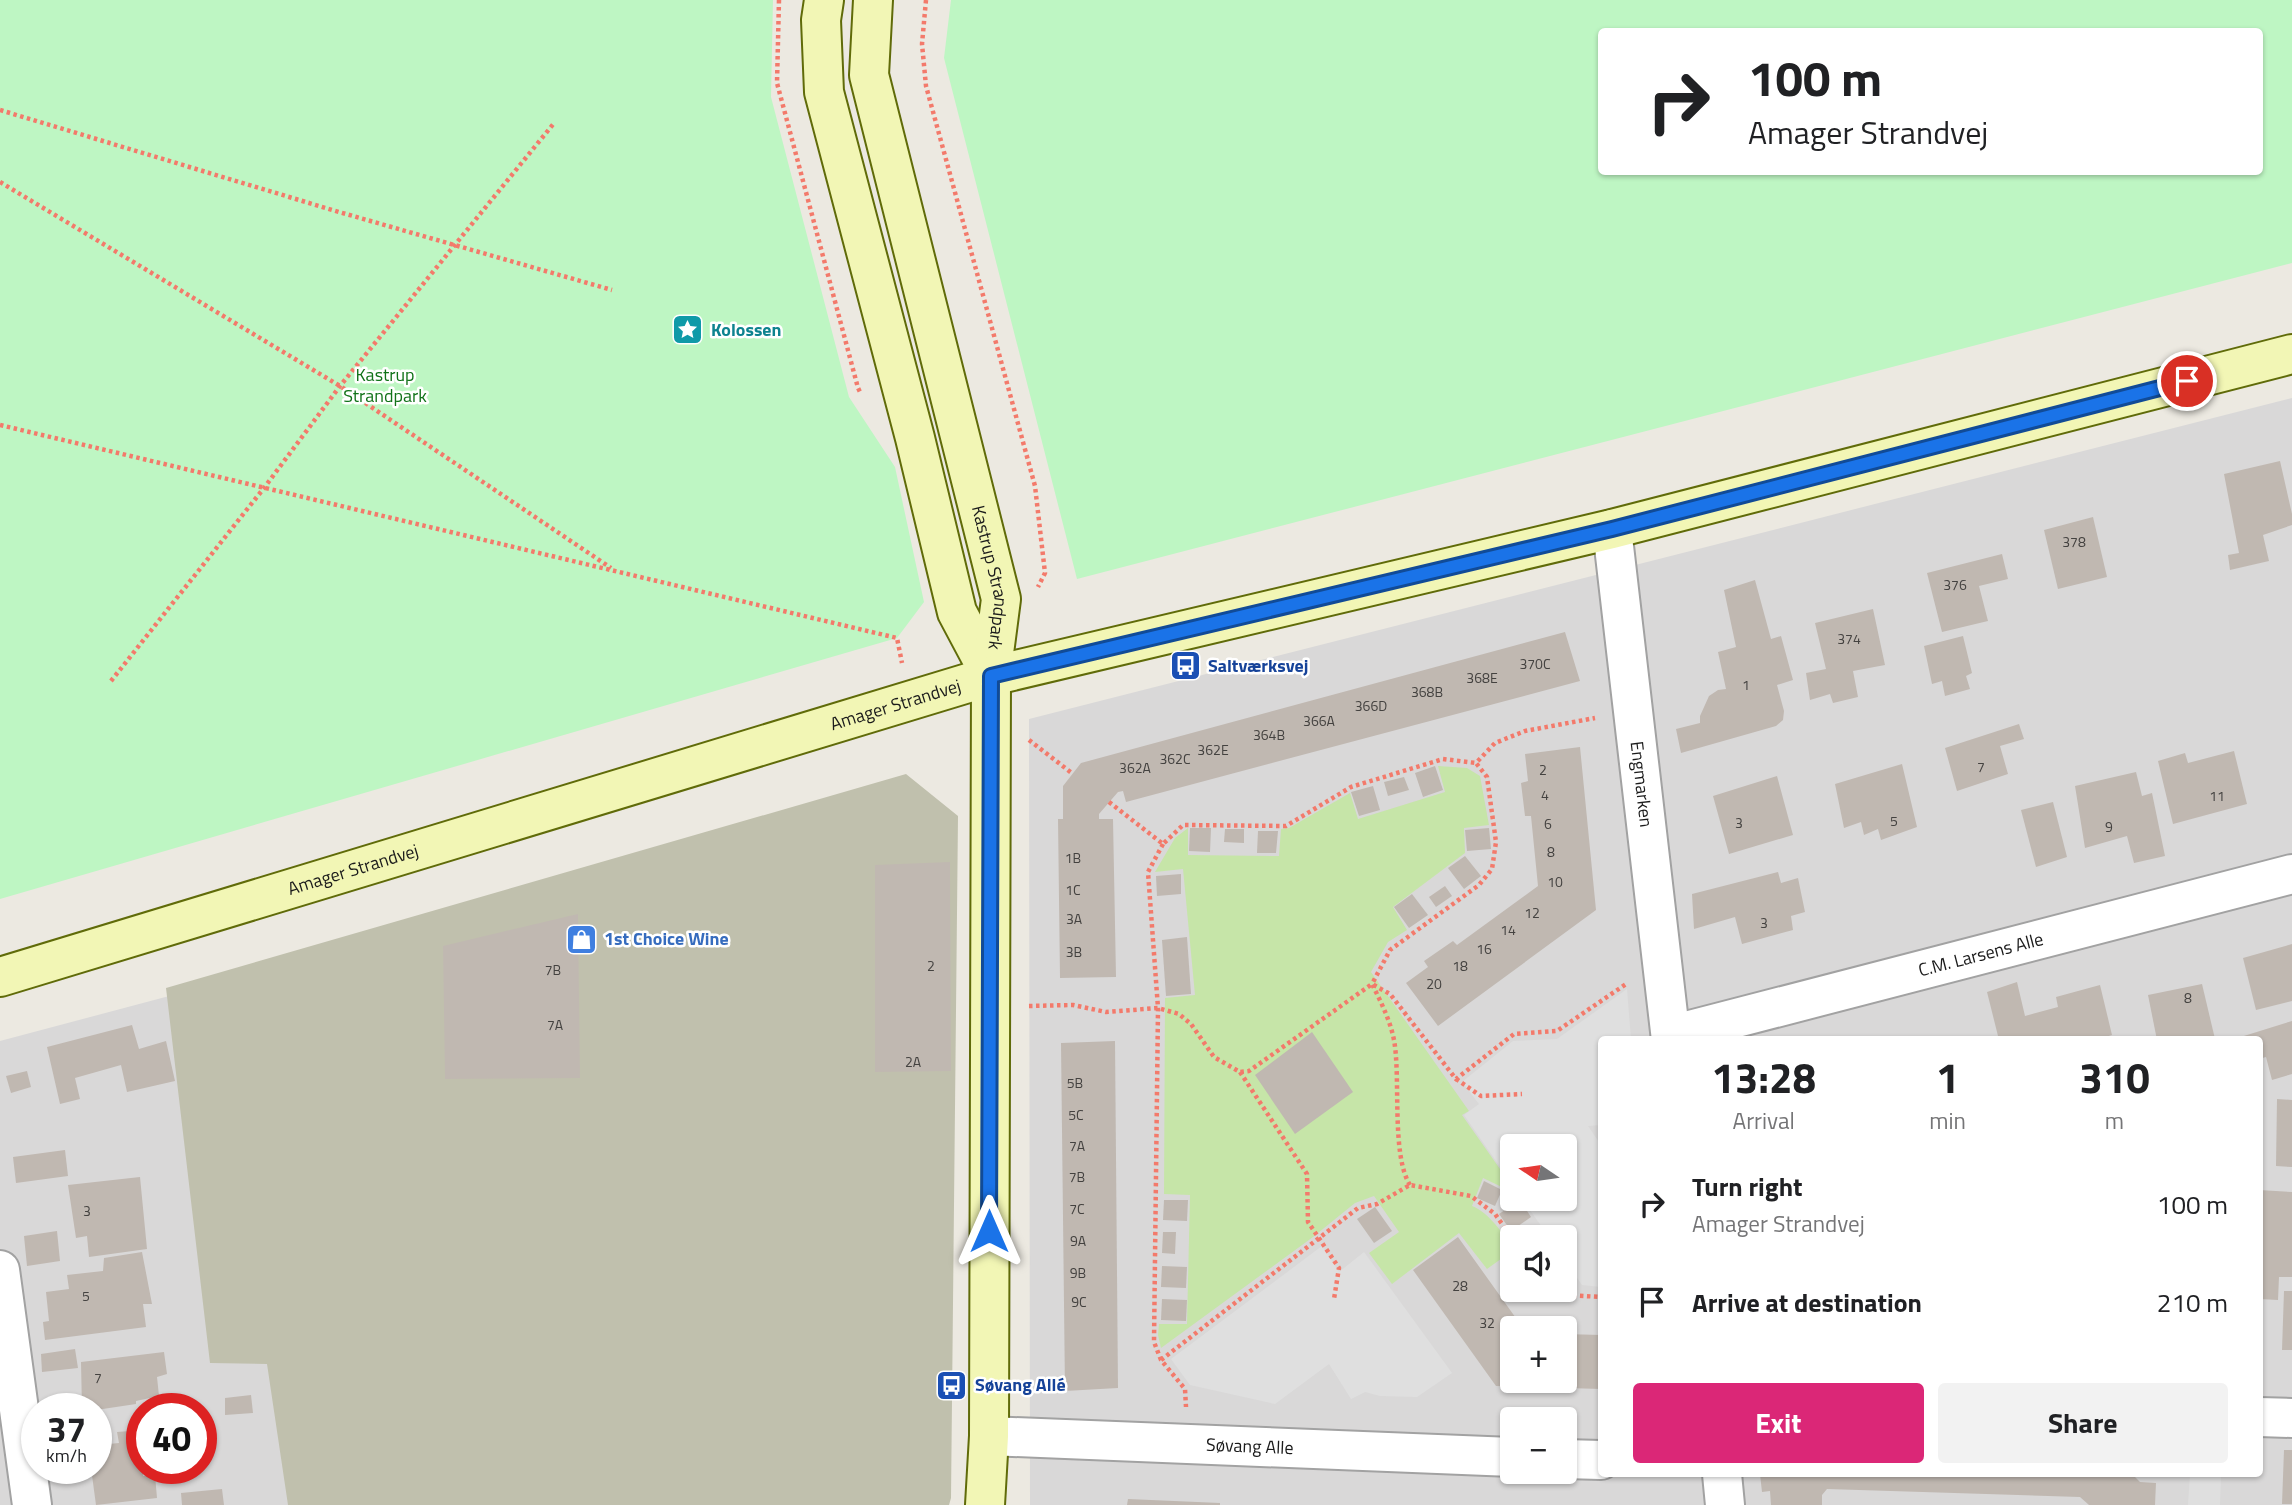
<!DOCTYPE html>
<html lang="en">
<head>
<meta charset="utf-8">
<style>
	:root { --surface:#fff; --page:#f2f2f2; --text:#202124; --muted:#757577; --accent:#db2777 }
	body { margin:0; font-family:"Titillium Web",sans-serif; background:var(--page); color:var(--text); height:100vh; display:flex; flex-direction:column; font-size:26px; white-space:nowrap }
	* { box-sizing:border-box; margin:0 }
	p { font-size:23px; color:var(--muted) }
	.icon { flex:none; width:38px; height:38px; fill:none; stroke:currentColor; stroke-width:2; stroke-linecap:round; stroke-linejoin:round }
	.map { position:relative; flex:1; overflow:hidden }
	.panel { position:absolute; left:1598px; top:1036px; width:665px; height:441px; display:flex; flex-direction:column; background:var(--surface); border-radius:7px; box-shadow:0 2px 5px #0004 }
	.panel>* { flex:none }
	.guide { position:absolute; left:1598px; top:28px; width:665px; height:147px; border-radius:7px; box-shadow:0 2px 5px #0004; background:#fff; color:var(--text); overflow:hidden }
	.needle { width:46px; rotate:283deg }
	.controls { position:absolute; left:1500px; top:1134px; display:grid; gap:14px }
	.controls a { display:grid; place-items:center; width:77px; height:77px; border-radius:7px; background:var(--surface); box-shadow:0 2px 5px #0004; font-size:35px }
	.speed { position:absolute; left:21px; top:1393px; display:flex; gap:14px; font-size:35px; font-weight:700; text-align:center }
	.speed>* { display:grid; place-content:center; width:91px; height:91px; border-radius:50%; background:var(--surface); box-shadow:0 2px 5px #0004; line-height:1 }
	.speed small { font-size:18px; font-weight:400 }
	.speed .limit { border:10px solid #d22; background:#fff; color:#111 }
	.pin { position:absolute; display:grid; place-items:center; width:60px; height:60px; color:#fff; margin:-30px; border:4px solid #fff; border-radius:50%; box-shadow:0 2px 7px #0007 }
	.me { position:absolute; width:77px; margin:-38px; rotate:0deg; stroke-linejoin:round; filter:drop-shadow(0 0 5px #0008) }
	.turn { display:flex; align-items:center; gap:24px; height:147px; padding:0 35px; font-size:32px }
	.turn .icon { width:91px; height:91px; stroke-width:2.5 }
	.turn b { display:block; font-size:49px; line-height:60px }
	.eta { display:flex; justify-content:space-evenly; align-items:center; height:119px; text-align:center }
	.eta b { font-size:42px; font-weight:700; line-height:49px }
	.cta { display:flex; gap:14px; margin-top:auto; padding:14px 35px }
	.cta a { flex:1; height:80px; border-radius:7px; background:var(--accent); color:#fff; font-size:28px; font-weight:700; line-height:80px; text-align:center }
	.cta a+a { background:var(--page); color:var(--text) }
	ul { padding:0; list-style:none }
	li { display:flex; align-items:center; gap:21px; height:98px; padding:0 35px }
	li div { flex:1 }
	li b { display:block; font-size:26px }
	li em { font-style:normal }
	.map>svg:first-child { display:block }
	.residential { fill:#d9d8d8; fill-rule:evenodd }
	.construction { fill:#c0c0ad }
	.grass { fill:#c6e5a8 }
	.park { fill:#bef6c3; fill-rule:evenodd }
	.parking { fill:#dfdfdf }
	.building { fill:#c0b8b1 }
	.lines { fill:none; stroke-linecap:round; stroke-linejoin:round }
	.street-casing { stroke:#a2a2a2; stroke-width:42 }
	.secondary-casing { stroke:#606b09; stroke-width:42 }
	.path { stroke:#f37a6b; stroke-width:4.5; stroke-dasharray:3.5 3.5; stroke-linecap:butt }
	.street { stroke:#fff; stroke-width:38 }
	.secondary { stroke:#f2f6b5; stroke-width:38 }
	.route-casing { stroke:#114b97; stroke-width:18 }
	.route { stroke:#1a73e8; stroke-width:12 }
	.labels { text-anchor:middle; stroke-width:5; stroke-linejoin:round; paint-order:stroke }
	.number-label { font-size:14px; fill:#444240 }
	.culture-label { font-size:18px; font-weight:bold; fill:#0d838f; stroke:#fff; text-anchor:start }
	.park-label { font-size:18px; fill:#107218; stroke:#fff }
	.street-label { font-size:18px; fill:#1b1b1b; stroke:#fff }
	.transit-label { font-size:18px; font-weight:bold; fill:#164399; stroke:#fff; text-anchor:start }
	.shop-label { font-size:18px; font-weight:bold; fill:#366cbe; stroke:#fff; text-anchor:start }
</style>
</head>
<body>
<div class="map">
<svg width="2292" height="1505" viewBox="0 0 2292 1505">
	<rect width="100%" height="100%" fill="#ece9e1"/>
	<g class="residential">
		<path d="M2292,398V1505H1030L1029,719ZM1601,1040H2259V1474H1601ZM1512,1146H1564V1199H1512ZM1512,1237H1564V1290H1512ZM1512,1328H1564V1381H1512ZM1512,1419H1564V1472H1512Z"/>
		<path d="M173,995L266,1345L290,1505H0V1041ZM37,1409H96V1468H37ZM142,1409H201V1468H142Z"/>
	</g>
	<polygon class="construction" points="906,774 958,816 951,1498 949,1505 288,1505 267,1364 210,1363 166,988"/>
	<path class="grass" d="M1438,766L1467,768L1480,776L1489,825L1464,828L1465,853L1393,907L1407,930L1388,942L1371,972L1469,1111L1462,1115L1512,1186L1506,1189L1483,1178L1472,1206C1488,1212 1506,1235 1512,1251L1487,1269L1459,1233L1392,1284L1369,1253L1399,1232L1374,1196L1355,1203L1313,1237L1161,1348L1158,1335L1159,1324H1187L1190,1195L1164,1194L1165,998L1195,995L1183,869L1155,872L1175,838L1188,828V855L1279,856L1281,829L1289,828L1350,793L1358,819L1445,792Z"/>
	<g class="park">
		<polygon points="0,0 773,0 771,97 849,397 895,467 924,602 897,638 0,899"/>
		<path d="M951,0H2292V263L1077,579L944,58ZM1601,32H2259V172H1601Z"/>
	</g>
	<g class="parking">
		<polygon points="1627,989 1631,1039 1601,1040 1601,1125 1588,1126 1601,1145 1601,1287 1582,1285 1565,1260 1564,1237 1549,1237 1522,1199 1564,1199 1564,1146 1512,1146 1512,1184 1464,1115 1479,1104 1462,1082 1513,1041 1557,1039"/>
		<polygon points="1322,1246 1339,1272 1364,1252 1452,1373 1417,1397 1380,1396 1365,1392 1351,1399 1329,1364 1275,1404 1190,1385 1171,1359"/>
		<polygon points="2190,1474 2221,1474 2220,1505 2188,1505"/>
	</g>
	<g class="building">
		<polygon points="2280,461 2292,514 2292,525 2263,535 2269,561 2230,570 2228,555 2239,553 2224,474"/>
		<polygon points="2093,517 2107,577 2058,589 2044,530"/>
		<polygon points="2002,554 2008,579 1979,586 1988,621 1942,632 1927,573"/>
		<polygon points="1755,580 1771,639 1781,636 1793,680 1777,685 1784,711 1783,720 1776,726 1681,753 1676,729 1700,723 1700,716 1709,696 1718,690 1726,689 1718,652 1736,647 1724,590"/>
		<polygon points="1873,609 1885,665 1853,671 1858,697 1833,703 1830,694 1810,700 1806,673 1826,669 1815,623"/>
		<polygon points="1565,632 1580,681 1126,802 1123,791 1118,792 1099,814 1099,819 1113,819 1116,977 1060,978 1058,819 1063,819 1063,786 1081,763"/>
		<polygon points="1963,636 1972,673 1966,676 1970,689 1945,696 1942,681 1932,684 1924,646"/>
		<polygon points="2019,724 2024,739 2000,746 2008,774 1957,791 1945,748"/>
		<polygon points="1580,747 1596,910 1438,1026 1406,983 1428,967 1424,961 1453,941 1457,945 1538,886 1531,816 1525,816 1521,783 1528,781 1525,754"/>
		<polygon points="2234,751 2247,804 2173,824 2158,761 2185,753 2188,763"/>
		<polygon points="1902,764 1917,827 1881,840 1878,829 1864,835 1861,822 1844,828 1835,784"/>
		<polygon points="1435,766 1443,790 1423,797 1415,773"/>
		<polygon points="2136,772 2142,796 2152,793 2165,856 2134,863 2127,836 2085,848 2075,786"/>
		<polygon points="1777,776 1793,835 1729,854 1713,796"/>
		<polygon points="1404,777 1409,790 1388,796 1384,782"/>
		<polygon points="1373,786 1380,810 1359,816 1351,792"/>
		<polygon points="2053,802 2067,857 2036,867 2021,810"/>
		<polygon points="1190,828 1211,828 1210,852 1189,851"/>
		<polygon points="1489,828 1491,849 1467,851 1465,830"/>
		<polygon points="1225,829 1244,829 1244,843 1224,842"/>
		<polygon points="1258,831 1278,831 1276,853 1257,853"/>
		<polygon points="1465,856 1481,876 1464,889 1448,868"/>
		<polygon points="950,862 951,1071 875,1072 875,865"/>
		<polygon points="1778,872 1781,883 1798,878 1805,912 1791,916 1793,930 1742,944 1735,917 1694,929 1692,894"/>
		<polygon points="1181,874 1181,894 1157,896 1156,876"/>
		<polygon points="1445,886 1452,896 1436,907 1429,897"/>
		<polygon points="1412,894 1428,915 1409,928 1394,907"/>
		<polygon points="578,914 580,1078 445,1079 443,946"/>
		<polygon points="1187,937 1191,994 1166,996 1162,940"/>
		<polygon points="2292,944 2292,1001 2256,1010 2243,958"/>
		<polygon points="2017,982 2025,1016 2058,1007 2056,997 2100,985 2112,1035 2095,1040 1999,1040 1987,992"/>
		<polygon points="2202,984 2215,1039 2157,1040 2148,995"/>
		<polygon points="2292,1021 2292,1074 2272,1080 2266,1057 2259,1059 2259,1040 2231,1040"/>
		<polygon points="132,1025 139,1049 166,1041 175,1081 127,1092 121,1065 75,1078 80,1099 60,1104 47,1047"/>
		<polygon points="1312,1032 1353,1092 1295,1134 1255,1075"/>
		<polygon points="1115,1041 1118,1388 1065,1391 1061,1043"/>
		<polygon points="27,1071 31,1087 11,1093 6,1076"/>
		<polygon points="2277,1099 2292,1100 2292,1167 2276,1166"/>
		<polygon points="65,1150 68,1176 16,1183 13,1157"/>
		<polygon points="140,1177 147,1249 89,1257 87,1236 76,1238 68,1185"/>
		<polygon points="1484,1181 1502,1190 1495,1206 1477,1198"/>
		<polygon points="2259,1190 2292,1192 2292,1277 2279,1277 2278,1300 2259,1299"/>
		<polygon points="1164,1200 1188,1200 1187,1221 1163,1220"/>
		<polygon points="1520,1200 1531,1217 1511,1231 1499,1214"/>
		<polygon points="1375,1207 1392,1231 1374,1243 1357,1219"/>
		<polygon points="57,1231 60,1261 27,1266 24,1236"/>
		<polygon points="1163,1232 1176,1232 1175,1254 1162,1253"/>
		<polygon points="1458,1237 1523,1328 1512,1328 1512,1381 1564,1381 1564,1334 1601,1335 1601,1389 1496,1386 1413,1270"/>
		<polygon points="142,1252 152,1304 143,1304 146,1327 45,1340 43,1322 49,1321 46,1292 69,1289 67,1275 103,1271 104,1258"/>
		<polygon points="1162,1266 1187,1267 1186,1288 1161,1287"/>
		<polygon points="2284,1291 2292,1291 2292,1350 2282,1350"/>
		<polygon points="1162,1299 1187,1300 1186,1321 1161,1320"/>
		<polygon points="75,1349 78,1368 42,1372 41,1354"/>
		<polygon points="164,1352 167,1374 157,1377 159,1396 136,1401 136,1404 96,1410 82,1409 81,1362"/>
		<polygon points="251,1395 253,1413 225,1415 225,1398"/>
		<polygon points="142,1430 143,1476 155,1475 157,1498 96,1505 91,1468 96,1468 96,1455 110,1453 109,1444 119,1443 117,1432"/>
		<polygon points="2284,1450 2292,1450 2292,1504 2282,1504"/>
		<polygon points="1760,1474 2132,1474 2140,1482 2156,1483 2155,1505 2089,1505 2080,1497 1827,1489 1822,1495 1822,1505 1771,1505 1770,1491 1762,1492"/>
		<polygon points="222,1489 224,1505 182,1505 181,1493"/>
		<polygon points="1128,1499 1220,1503 1220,1505 1127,1505"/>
	</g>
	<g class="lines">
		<defs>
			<g id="street">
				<path id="s1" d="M1612,529L1671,1040"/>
				<path id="s2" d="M1671,1035L2292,874"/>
				<polyline points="0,1270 32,1505"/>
				<polyline points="2259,1417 2292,1418"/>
				<path id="s3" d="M989,1436L1512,1457"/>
				<polyline points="1564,1459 1601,1460"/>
				<polyline points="1722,1474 1725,1505"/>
			</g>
			<g id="secondary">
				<polyline points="824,0 821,20 824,92 915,438 957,612 991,676"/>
				<path id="s4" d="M873,0L869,75L1001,599L991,676L989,1436L985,1505"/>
				<path id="s5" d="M0,977L991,676L1612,529L2292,354"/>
			</g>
		</defs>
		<use href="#street" class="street-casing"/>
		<use href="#secondary" class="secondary-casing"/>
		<g class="path">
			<polyline points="779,0 777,83 858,388 861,394"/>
			<polyline points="926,0 922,44 926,86 1035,486 1045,573 1038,587"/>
			<polyline points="0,110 339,212 612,290"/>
			<polyline points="0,182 340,386 611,568"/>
			<polyline points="0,425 897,638 902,663"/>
			<polyline points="111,681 264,488 340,386 555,122"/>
			<polyline points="1029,740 1073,774"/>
			<polyline points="1109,802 1163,844 1183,825 1286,826 1351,787 1443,759 1476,763"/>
			<polyline points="1163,844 1148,872 1158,1008 1154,1342 1161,1360 1185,1389 1186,1407"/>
			<polyline points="1029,1006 1073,1005 1106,1012 1158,1008 1179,1014 1191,1024 1214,1057 1240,1072 1249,1071 1372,984 1390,994 1456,1079 1514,1034 1557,1031 1626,984"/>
			<polyline points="1240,1072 1307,1174 1308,1222 1339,1268 1334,1299"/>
			<polyline points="1456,1079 1481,1096 1522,1094"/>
			<path d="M1410,1185C1391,1155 1401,1078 1394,1040C1390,1020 1381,1002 1372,984L1390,950L1479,885L1492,869L1496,842L1487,777L1476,763L1495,743L1525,731L1595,718"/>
			<polyline points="1547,1290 1550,1294 1601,1297"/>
			<polyline points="1161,1360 1358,1208 1377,1204 1410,1185 1471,1196 1495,1214 1512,1238"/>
		</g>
		<use href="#street" class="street"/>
		<use href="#secondary" class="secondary"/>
	</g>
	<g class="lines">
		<defs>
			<polyline id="route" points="989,1231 991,676 1612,529 2187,381"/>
		</defs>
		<use href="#route" class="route-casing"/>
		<use href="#route" class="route"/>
	</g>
	<defs>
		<symbol id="sight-square" viewBox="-11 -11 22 22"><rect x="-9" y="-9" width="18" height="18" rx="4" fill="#0f9aa8" stroke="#fff"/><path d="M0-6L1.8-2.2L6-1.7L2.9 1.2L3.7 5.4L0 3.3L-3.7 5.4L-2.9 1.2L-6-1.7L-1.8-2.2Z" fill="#fff"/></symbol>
		<symbol id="bus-square" viewBox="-11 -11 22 22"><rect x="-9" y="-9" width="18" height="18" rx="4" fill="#1a4fb4" stroke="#fff"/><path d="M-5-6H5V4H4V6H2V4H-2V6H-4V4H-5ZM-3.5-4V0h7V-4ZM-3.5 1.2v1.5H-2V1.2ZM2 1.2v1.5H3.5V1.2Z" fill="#fff"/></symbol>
		<symbol id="shop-square" viewBox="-11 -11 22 22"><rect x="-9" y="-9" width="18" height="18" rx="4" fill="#3f7fe0" stroke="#fff"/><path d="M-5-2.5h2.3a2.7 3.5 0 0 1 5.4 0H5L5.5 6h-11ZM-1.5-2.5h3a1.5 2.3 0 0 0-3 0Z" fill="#fff"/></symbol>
	</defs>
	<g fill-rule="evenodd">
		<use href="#sight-square" x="670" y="312" width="35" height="35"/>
		<use href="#bus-square" x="1168" y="648" width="35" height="35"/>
		<use href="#shop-square" x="564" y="922" width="35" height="35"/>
		<use href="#bus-square" x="934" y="1368" width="35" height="35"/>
	</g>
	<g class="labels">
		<g class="number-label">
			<text x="2074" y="547">378</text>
			<text x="1955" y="590">376</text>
			<text x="1849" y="644">374</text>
			<text x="1535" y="669">370C</text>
			<text x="1482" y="683">368E</text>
			<text x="1746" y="690">1</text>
			<text x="1427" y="697">368B</text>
			<text x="1371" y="711">366D</text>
			<text x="1319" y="726">366A</text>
			<text x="1269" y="740">364B</text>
			<text x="1213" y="755">362E</text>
			<text x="1175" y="764">362C</text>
			<text x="1981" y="772">7</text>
			<text x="1135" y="773">362A</text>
			<text x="1543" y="775">2</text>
			<text x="1545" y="800">4</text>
			<text x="2217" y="801">11</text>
			<text x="1894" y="826">5</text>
			<text x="1739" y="828">3</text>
			<text x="1548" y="829">6</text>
			<text x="2109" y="832">9</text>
			<text x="1551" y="857">8</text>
			<text x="1073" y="863">1B</text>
			<text x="1555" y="887">10</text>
			<text x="1073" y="895">1C</text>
			<text x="1532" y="918">12</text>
			<text x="1074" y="924">3A</text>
			<text x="1764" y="928">3</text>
			<text x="1508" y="935">14</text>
			<text x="1484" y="954">16</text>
			<text x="1074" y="957">3B</text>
			<text x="931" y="971">2</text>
			<text x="1460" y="971">18</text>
			<text x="553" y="975">7B</text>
			<text x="1434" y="989">20</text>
			<text x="2188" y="1003">8</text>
			<text x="555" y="1030">7A</text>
			<text x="913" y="1067">2A</text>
			<text x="1075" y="1088">5B</text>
			<text x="1076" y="1120">5C</text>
			<text x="1077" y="1151">7A</text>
			<text x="1077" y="1182">7B</text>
			<text x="1077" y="1214">7C</text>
			<text x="87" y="1216">3</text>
			<text x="1078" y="1246">9A</text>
			<text x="1078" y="1278">9B</text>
			<text x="1460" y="1291">28</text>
			<text x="86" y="1301">5</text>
			<text x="1079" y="1307">9C</text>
			<text x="1487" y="1328">32</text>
			<text x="98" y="1383">7</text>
		</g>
		<g class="culture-label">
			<text x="711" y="336">Kolossen</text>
		</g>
		<g class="park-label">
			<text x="385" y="381">Kastrup<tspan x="385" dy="21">Strandpark</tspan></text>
		</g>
		<g class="street-label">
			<text dy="6" stroke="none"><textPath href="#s4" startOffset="593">Kastrup Strandpark</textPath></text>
			<text dy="6" stroke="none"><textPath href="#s5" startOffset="936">Amager Strandvej</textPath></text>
			<text dy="6" stroke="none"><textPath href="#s1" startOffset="257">Engmarken</textPath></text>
			<text dy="6" stroke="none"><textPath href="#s5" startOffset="369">Amager Strandvej</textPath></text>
			<text dy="6" stroke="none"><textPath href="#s2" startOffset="320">C.M. Larsens Alle</textPath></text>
			<text dy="6" stroke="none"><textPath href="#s3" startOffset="261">Søvang Alle</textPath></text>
		</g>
		<g class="transit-label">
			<text x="1208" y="672">Saltværksvej</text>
			<text x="975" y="1391">Søvang Allé</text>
		</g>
		<g class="shop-label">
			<text x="604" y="945">1st Choice Wine</text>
		</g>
	</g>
</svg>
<div class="controls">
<a><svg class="needle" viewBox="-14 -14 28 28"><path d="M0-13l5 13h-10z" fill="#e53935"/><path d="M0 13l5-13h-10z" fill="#757577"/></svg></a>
<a><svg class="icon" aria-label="sound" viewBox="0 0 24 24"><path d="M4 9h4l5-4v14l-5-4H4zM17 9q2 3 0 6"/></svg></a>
<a>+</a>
<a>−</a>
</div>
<div class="speed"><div>37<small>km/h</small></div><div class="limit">40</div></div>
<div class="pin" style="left:2187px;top:381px;background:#d93025"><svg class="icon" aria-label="arrive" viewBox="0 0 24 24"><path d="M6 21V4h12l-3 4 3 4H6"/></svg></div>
<svg class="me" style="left:989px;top:1231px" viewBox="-20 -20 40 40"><path d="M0-17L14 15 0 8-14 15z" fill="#1a73e8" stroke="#fff" stroke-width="4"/></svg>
<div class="guide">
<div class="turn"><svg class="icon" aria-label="right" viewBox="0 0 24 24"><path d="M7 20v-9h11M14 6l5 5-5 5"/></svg><div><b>100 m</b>Amager Strandvej</div></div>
</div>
<section class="panel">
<div class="eta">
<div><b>13:28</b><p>Arrival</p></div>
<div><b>1</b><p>min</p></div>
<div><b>310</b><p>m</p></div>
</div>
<ul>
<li><svg class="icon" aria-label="right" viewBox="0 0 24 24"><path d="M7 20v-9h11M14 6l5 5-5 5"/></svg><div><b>Turn right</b><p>Amager Strandvej</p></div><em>100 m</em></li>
<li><svg class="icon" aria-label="arrive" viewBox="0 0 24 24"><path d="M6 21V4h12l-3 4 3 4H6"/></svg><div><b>Arrive at destination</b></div><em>210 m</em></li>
</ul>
<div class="cta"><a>Exit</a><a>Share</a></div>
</section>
</div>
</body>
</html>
